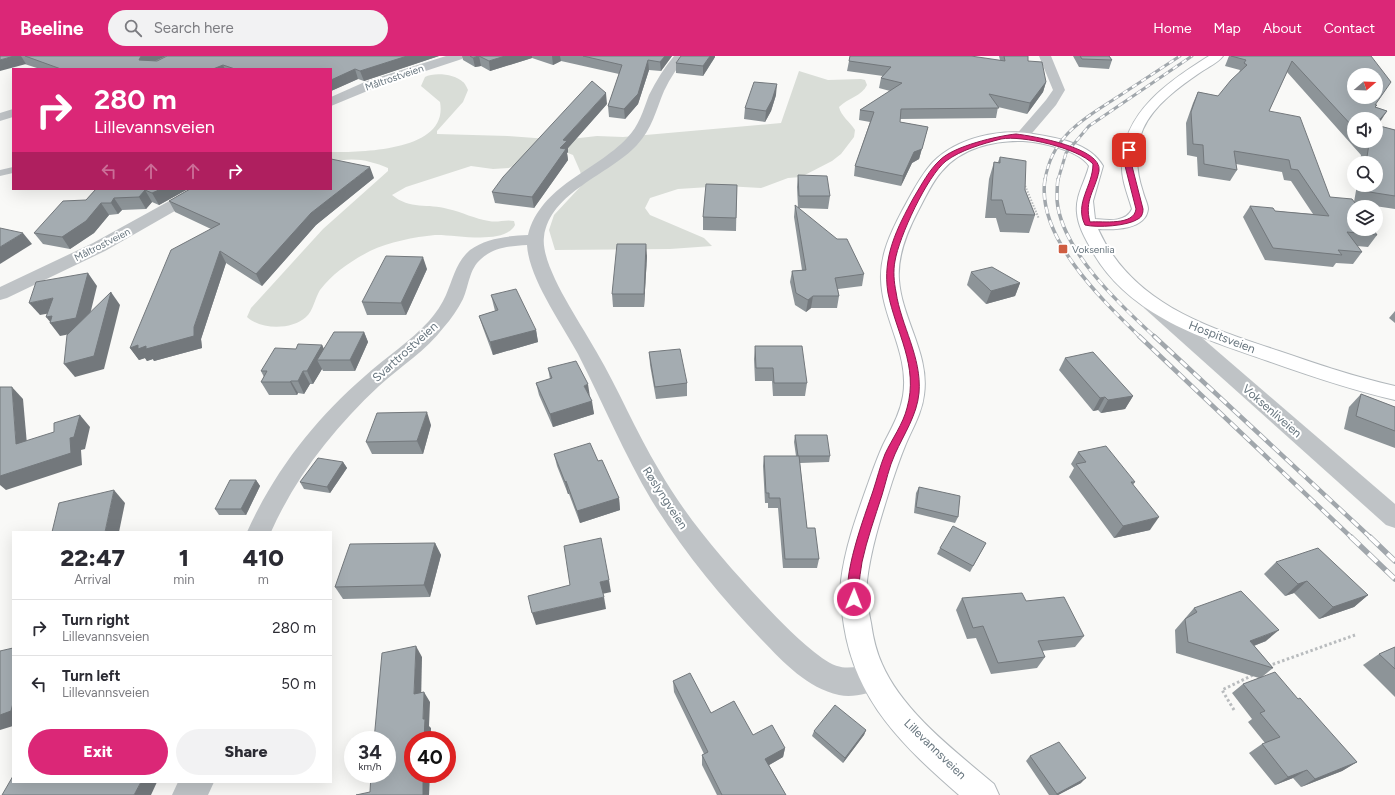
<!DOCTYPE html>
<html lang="en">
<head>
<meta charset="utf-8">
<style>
	:root { --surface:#fff; --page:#f2f2f3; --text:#2b2b33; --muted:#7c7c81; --line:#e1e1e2; --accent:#db2777 }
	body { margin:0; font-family:Figtree,sans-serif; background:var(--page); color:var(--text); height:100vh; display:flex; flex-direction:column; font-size:15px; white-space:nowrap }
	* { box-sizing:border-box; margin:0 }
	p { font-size:13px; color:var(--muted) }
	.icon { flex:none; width:22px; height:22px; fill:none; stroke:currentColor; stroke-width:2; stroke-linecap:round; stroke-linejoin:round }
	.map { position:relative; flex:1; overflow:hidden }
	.drawer { position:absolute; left:12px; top:475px; width:320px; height:252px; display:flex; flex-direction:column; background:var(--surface); border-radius:0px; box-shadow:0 4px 16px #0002 }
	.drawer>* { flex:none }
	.banner { position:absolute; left:12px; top:12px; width:320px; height:122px; border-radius:0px; box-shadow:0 4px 16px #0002; background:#db2777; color:#fff; overflow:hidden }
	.needle { width:26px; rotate:71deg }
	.buttons { position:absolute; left:1347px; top:12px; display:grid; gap:8px }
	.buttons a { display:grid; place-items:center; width:36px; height:36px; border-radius:50%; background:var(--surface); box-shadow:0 4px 16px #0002; font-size:20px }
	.speed { position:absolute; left:344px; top:675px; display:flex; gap:8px; font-size:20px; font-weight:700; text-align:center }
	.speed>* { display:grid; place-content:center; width:52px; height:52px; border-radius:50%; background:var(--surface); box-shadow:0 4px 16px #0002; line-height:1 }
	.speed small { font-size:10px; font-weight:400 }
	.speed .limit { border:6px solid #d22; background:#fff; color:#111 }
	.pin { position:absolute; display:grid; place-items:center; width:34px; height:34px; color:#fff; margin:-17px; border-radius:8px; box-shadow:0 2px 6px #0006 }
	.me { position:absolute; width:44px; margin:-22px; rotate:1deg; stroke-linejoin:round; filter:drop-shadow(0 0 3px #0008) }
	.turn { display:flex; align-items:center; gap:14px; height:84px; padding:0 16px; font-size:18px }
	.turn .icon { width:52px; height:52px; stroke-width:2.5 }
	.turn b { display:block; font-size:28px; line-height:34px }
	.lanes { display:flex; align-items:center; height:38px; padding:0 16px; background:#0003; justify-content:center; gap:20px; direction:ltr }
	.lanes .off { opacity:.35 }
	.eta { display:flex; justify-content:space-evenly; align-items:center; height:68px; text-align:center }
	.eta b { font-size:24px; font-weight:800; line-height:28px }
	.primary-button { display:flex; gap:8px; margin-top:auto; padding:8px 16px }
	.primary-button a { flex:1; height:46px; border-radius:24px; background:var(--accent); color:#fff; font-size:16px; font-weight:800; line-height:46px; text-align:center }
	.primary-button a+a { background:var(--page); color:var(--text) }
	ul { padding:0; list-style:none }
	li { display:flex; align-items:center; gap:12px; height:56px; padding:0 16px; border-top:1px solid var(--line) }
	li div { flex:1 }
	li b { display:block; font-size:15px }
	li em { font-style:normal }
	header { display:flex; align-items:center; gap:24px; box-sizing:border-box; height:56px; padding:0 20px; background:var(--accent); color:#fff }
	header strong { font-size:19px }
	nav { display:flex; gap:22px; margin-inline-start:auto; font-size:14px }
	.search { width:280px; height:36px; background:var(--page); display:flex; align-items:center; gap:10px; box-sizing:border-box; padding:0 14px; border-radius:22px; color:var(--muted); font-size:15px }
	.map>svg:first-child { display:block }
	.green { fill:#d9ddd7 }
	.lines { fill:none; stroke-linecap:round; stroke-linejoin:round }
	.secondary-casing { stroke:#b1b7bb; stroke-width:2 }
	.path-far1 { stroke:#b9bcbe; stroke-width:2; stroke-dasharray:1.5 1.5; stroke-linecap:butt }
	.path { stroke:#b9bcbe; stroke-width:3; stroke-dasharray:2.5 2.5; stroke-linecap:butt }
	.lane { fill:#bfc3c6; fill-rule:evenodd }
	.street { fill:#bfc3c6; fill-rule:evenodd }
	.secondary { fill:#fff; fill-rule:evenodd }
	.rail-far3-casing { stroke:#a1a7ac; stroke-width:3 }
	.rail-far2-casing { stroke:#a1a7ac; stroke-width:3.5 }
	.rail-far1-casing { stroke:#a1a7ac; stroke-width:4.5 }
	.rail-casing { stroke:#a1a7ac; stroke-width:5.5 }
	.rail-far3 { stroke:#fff; stroke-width:2; stroke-dasharray:5.5; stroke-linecap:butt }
	.rail-far2 { stroke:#fff; stroke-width:2.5; stroke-dasharray:7; stroke-linecap:butt }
	.rail-far1 { stroke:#fff; stroke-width:3; stroke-dasharray:9; stroke-linecap:butt }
	.rail { stroke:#fff; stroke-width:4; stroke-dasharray:12; stroke-linecap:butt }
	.wall { fill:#8d9498; fill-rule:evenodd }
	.shaded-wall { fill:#73787c }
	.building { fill:#a4acb1; stroke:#73787c; fill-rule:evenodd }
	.route { fill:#db2777; stroke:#8e194d }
	.poi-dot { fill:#cf5d41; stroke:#fff; stroke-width:1.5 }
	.labels { text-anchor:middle; stroke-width:4; stroke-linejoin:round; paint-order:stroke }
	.far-street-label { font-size:10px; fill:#67757e; stroke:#fff }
	.far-poi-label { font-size:10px; fill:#67757e; stroke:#fff; text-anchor:start }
	.street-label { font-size:12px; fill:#67757e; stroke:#fff }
</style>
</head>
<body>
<header>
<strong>Beeline</strong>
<div class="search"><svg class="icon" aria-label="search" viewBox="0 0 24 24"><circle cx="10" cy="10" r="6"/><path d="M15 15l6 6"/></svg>Search here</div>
<nav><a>Home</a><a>Map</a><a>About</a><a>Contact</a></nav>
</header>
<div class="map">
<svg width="1395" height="739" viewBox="0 0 1395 739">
	<rect width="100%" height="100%" fill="#f9f9f7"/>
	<path class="green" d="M799,15L828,24L861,23L865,24L867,29C862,40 848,42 839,51C841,60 850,66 855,74L854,81L841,98L832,105L801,121L788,122L761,132L725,130L678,133L650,142L645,152L650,159L704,182L712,190L670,193L555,194L549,174L554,159L581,130L582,122L580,115L573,99L563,95L521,106L509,112L493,113L471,110L406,131L392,139C410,154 428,147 448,153C462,156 475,163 489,165C498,167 505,163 514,165L515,169C504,190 454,178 435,179C414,181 389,186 370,195C351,205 333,217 320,234C315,242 313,255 306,261C292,274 261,274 247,261L251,252L323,173L388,115V112C370,104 350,100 331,107V96C363,96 449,95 440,46L421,30L425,21C434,16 455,18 463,26C465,27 467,32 468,34L463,46L437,75V78L508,80L562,84L597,80L623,81L781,67Z"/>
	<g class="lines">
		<defs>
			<path id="secondary" d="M1209,0H1223C1218,7 1208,11 1201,16C1179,31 1154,49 1143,73C1134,94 1136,115 1143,136C1144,141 1148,148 1148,153C1146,174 1113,174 1098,173C1132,248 1207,271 1279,295C1317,308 1355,321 1395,330V344C1352,334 1310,320 1268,305C1201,282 1127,259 1091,193C1085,182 1078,170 1077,157C1075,140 1085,126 1089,110C1079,94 1040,86 1023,85C994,84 961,92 942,115C932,126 925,142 918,155C907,176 897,200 899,224C902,264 930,298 924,339C922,357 912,373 905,390C900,402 896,414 892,426C882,458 871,491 867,525C866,539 868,553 871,567C873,581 876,595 882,608C903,656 955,695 994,728L999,739H959C904,691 856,646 844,570C842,555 839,540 841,525C845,490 858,456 870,422C874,411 878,400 883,389C891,373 900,358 903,340C910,298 882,263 881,223C880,199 891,176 902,155C911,139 920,120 933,106C957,82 1000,72 1033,78C1058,82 1090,87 1103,110L1093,145L1095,163C1107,164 1126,167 1132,153C1128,139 1121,123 1122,108C1123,56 1169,25 1209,0Z"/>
		</defs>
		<use href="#secondary" class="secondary-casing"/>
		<polyline class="path-far1" points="1024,127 1039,163"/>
		<g class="path">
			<polyline points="1268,610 1355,579"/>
			<polyline points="1234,654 1222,634 1253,619"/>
		</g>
		<polygon class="lane" points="13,111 13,117 0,120 0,114"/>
		<g class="street">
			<polygon points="446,0 464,0 462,3 377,31 331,50 331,41 367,25"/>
			<path d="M674,0H686C678,11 670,22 664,35C656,54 652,73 637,89C609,119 550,136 544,181C540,210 582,269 596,295C619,334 636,376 659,414C687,463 724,505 762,546C781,566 800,586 822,602C850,622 859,603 883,612L887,622L883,632C869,637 854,642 839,639C807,632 783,606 761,583C721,541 683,495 652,445C624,398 603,347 578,298C562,268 529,223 527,189C511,190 494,191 481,203C469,213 469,230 463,243C458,253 451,263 444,271C426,295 401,310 379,330C334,372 296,420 271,476H247C274,416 315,363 365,320C386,301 410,286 429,265C436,257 442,248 446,239C453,223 456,206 470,194C486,182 508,180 528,179C541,129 595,116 627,82C639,70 643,55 649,39C656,25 664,12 674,0Z"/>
			<polygon points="1039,0 1051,0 1065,34 1056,49 1027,83 1022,84 1017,83 1015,80 1046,44 1053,34"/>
			<polygon points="13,53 13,61 0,65 0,57"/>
			<polygon points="191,133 210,133 208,136 105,195 7,242 0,244 0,231 93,187"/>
			<polygon points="1151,242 1158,244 1395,448 1395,472 1386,469 1144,252 1142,248 1144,244"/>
			<polygon points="178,726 214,726 208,739 172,739"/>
		</g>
		<use href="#secondary" class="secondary"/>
		<defs>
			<g id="rail-far3">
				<path d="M1045,124C1052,79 1084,63 1119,40C1139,27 1160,13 1180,0"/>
				<polyline points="1058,124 1066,97 1089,70 1192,0"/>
			</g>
			<g id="rail-far2">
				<path d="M1045,123C1036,181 1102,244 1140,281"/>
				<path d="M1058,123C1057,130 1057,137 1057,144C1061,194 1120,249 1155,281"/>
			</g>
			<g id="rail-far1">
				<polyline points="1139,280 1352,482"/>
				<polyline points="1154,280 1371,482"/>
			</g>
			<g id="rail">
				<polyline points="1351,481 1395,523"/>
				<polyline points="1370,481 1395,505"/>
			</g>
		</defs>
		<use href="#rail-far3" class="rail-far3-casing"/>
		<use href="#rail-far2" class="rail-far2-casing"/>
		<use href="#rail-far1" class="rail-far1-casing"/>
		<use href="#rail" class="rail-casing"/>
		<use href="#rail-far3" class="rail-far3"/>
		<use href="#rail-far2" class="rail-far2"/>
		<use href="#rail-far1" class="rail-far1"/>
		<use href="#rail" class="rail"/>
	</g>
	<g class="wall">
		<polygon points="0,0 166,0 156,5 167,0 439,0 364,25 358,23 331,35 331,13 40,13"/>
		<polygon points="462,0 672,0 661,15 649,14 638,48 625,63 609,61 608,50 619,18 561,5 553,9 532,2 490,15 481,10 475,11 463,4"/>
		<polygon points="850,0 1000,4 999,0 1028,0 1028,5 1046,26 1043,36 1027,58 998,51 996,62 900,63 900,66 928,71 919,103 912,107 901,130 854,120 855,110 870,66 859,64 860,54 890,35 879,32 881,22 883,20 847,15"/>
		<polygon points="1073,0 1109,0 1112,4 1109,13 1079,11"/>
		<path d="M1229,0H1371L1375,51L1387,55L1377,69L1395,74V153L1355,147L1377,179L1368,191L1357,190L1362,196L1353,208L1336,207L1333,211L1265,204L1243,161L1250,150L1275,155L1313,158L1291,125L1284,124L1282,116L1236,108L1237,114L1230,125L1198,120L1197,101L1187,99L1186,67L1193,47L1198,36L1218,40L1239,17L1240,14L1225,10ZM1287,16L1361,99L1360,107H1376V129H1357L1354,146L1330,141L1269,55ZM1354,63L1376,85H1354Z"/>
		<polygon points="715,1 703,20 676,17 676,7"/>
		<polygon points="776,39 771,55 765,66 744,63 745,52"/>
		<polygon points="607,48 568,92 568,96 567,97 568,104 534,152 495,147 492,136"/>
		<polygon points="1000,101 1025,134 1035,159 1029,177 1000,176 996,162 985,162 989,123 994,106 998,106"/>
		<polygon points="798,119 830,140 828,153 798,152 864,218 862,230 838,233 839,240 837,252 811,252 806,256 795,249 790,226 792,215 802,214 794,161 795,149 798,152 797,131"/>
		<polygon points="374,122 316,169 262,230 226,207 201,283 202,292 154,305 153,303 147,305 145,302 139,304 130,292 211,173 175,156 169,145"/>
		<polygon points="737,129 736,175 703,174 703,161"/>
		<polygon points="96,133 188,133 159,149 152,146 146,153 122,154 118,158 109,159 94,177 70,193 43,188 34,177 86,144"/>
		<polygon points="647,200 644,251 613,251 612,238"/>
		<polygon points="427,213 406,259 367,259 362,246"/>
		<polygon points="971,216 1020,227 1015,240 986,248 967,229"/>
		<polygon points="491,239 536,274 538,286 493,299 483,272 479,260 495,255"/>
		<polygon points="1395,255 1395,267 1389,262"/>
		<polygon points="364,276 368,286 355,315 323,315 322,313 313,328 310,328 304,338 298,337 297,339 269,339 261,326 264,321 261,315 296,293 322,289 324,293"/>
		<polygon points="755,290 807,327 805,340 773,340 772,325 755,325 754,303"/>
		<polygon points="649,296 687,327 687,340 656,343 650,309"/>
		<polygon points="1065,302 1133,340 1125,353 1101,357 1098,354 1093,355 1059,314"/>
		<polygon points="548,312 590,340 594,358 553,371 539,339 536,327 550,323"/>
		<polygon points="1361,338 1395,351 1395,392 1344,373 1349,351"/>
		<polygon points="431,369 423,398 372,398 366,386"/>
		<polygon points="795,379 830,400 829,406 800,407 807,472 819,503 817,512 783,512 778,452 768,452 768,447 765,447 763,410 764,400 796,400 794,386"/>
		<polygon points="1078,396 1135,426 1133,429 1150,474 1114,482 1069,421 1074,412 1071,408"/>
		<polygon points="554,398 598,405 619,442 620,454 580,467 569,438 568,438 557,410"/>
		<polygon points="343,406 347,412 330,437 304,433 300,426"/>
		<polygon points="256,424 260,430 246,459 219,459 215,453"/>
		<polygon points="919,431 958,461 955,467 914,457 916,437"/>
		<polygon points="435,487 441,499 430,541 343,543 335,531"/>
		<polygon points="986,487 970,516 937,498 940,492"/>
		<polygon points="1276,506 1368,539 1354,551 1319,563 1294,537 1285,540 1264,518"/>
		<polygon points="962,542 1026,545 1084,580 1075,591 1042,595 1045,601 1037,612 991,618 976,582 967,583 956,554"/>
		<polygon points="1194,552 1266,585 1254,590 1273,612 1262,621 1298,643 1357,706 1342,715 1301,731 1293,722 1275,729 1249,697 1262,688 1265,687 1248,666 1252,663 1232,637 1243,628 1259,622 1176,597 1175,574"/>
		<polygon points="1395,591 1395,641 1363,609 1379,598"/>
		<polygon points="673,625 711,657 753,679 785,692 783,701 769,709 786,739 717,739 702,709 702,699 704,698 674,636"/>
		<polygon points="866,674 864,679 843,707 812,680 814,675"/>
		<polygon points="1030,700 1081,727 1058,739 1049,739 1026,705"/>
	</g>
	<g class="shaded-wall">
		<polygon points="14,0 21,0 26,8 0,15 0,4"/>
		<polygon points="141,0 166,0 146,9 139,4"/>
		<polygon points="407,0 439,0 364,25 360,15"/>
		<polygon points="479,0 481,10 475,11 473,2"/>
		<polygon points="505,0 532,0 532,2 490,15 489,5"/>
		<polygon points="552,0 560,0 561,5 553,9"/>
		<polygon points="665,0 672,0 661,15 660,6"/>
		<polygon points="710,0 715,0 715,1 703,20 703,10"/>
		<polygon points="648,4 649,14 638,48 625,63 624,53"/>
		<polygon points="223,9 225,13 213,13"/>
		<polygon points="355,13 358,23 331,35 331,24"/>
		<polygon points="1046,26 1043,36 1027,58 1030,47"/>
		<polygon points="777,28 776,39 771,55 765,66 766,55"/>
		<polygon points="606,37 607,48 568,92 568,96 567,97 568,104 534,152 532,141 560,92 563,84"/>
		<polygon points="1387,55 1380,66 1376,70 1376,68"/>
		<polygon points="928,71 919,103 912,107 901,130 903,120 914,96"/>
		<polygon points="370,111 374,122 316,169 262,230 256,218 311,157"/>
		<polygon points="161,133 188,133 159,149 152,137"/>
		<polygon points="145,134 152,146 146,153 139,141"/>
		<polygon points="114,142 122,154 118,158 111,147"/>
		<polygon points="101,147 109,159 94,177 70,193 62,181"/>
		<polygon points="23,177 32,188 0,208 0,191"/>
		<polygon points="646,188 647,200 644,251 644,238"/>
		<polygon points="220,195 226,207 201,283 202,292 154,305 153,303 147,305 145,302 139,304 130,292 138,289 146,290 194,271"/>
		<polygon points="423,201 427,213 406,259 401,247"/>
		<polygon points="88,217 97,230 86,275 60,280 50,267 51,267 46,261"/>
		<polygon points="1020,227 1015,240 986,248 991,235"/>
		<polygon points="111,236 120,249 104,313 75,321 64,308"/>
		<polygon points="813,240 811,252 806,256 808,244"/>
		<polygon points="53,242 62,255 40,259 29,247"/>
		<polygon points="536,274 538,286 493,299 490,286"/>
		<polygon points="364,276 368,286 355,315 350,304"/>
		<polygon points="322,289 328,302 317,304 322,313 313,328 307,315"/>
		<polygon points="303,315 310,328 304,338 298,325"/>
		<polygon points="291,325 298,337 297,339 290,326"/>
		<polygon points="588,328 590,341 584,330"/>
		<polygon points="12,331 23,343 28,400 16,388"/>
		<polygon points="1133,340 1125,353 1101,357 1108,344"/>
		<polygon points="1105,341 1098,354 1093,355 1100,342"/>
		<polygon points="592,345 594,358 553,371 550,358"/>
		<polygon points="427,356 431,369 423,398 417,385"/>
		<polygon points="80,359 90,371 85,393 81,394 82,409 6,434 0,429 0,420 70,382"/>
		<polygon points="343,406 347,412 330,437 327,431"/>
		<polygon points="256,424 260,430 246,459 241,453"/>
		<polygon points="566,425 569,438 568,438 565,426"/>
		<polygon points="114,434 125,447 119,476 105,476"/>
		<polygon points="619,442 620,454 580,467 577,455"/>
		<polygon points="1159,461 1150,474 1114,482 1123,470"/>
		<polygon points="435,487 441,499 430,541 424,529"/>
		<polygon points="609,524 611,536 602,538 600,526"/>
		<polygon points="1307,525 1294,537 1285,540 1298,528"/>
		<polygon points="1368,539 1354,551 1319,563 1333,551"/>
		<polygon points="604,541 606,553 536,569 532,557"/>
		<polygon points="1279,574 1266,585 1237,596 1250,585"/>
		<polygon points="416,590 422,601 421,647 414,638"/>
		<polygon points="424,636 430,646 429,670 431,672 431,684 424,684 423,663"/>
		<polygon points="13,647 13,670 0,674 0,659"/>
		<polygon points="866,674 864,679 843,707 845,702"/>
		<polygon points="785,692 783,701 764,712 765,703"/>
		<polygon points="1357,706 1342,715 1301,731 1315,723"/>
		<polygon points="1307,714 1293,722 1275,729 1288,721"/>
		<polygon points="423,718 430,718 429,739 423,739"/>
		<polygon points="1086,722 1081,727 1058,739 1056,739"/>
		<polygon points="141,726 157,726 151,739 134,739"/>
	</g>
	<g class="building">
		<polygon points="0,0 14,0 0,4"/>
		<polygon points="25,0 141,0 139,4 157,5 167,0 407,0 360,15 355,13 331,24 331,13 235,13 223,9 213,13 61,13"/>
		<polygon points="470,0 478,0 473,2"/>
		<polygon points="479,0 505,0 489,5"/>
		<polygon points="583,0 665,0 660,6 648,4 638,38 624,53 608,50 622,9"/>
		<polygon points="681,0 710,0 703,10 676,7"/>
		<polygon points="850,0 971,0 1005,5 1004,0 1028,0 1028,5 1042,6 1046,26 1030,47 989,38 999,52 901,53 900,66 928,71 922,93 914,96 903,120 855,110 874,56 860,54 902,27 881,22 891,11 849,5"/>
		<polygon points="1080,0 1109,0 1112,4 1082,3"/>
		<path d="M1231,0H1371L1391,26L1375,49H1377L1375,51L1387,55L1376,68V63H1354V72L1292,5L1269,55L1300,61L1330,141L1352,143L1358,151H1354V173H1373L1377,179L1347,176L1362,196L1338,194L1342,199L1273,192L1250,150L1273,152L1275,155L1329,160L1298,114L1291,113L1289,104L1234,95L1237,114L1204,108L1203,89L1193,88L1191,56L1198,36L1218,40L1231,24L1247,9L1244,7L1246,4ZM1354,19H1376V41H1354Z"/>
		<polygon points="592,25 606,37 563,84 567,85 560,92 566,93 532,141 492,136 503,121"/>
		<polygon points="754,26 777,28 772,44 766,55 745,52"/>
		<polygon points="1376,69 1395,74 1395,140 1363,135 1363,129 1376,129 1376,107 1366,107 1369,88 1366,85 1376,85"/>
		<polygon points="1000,101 1026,105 1025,134 1035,159 1006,158 1002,144 991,144 994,106 1000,107"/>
		<polygon points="331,103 370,111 311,157 256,218 220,195 194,271 194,280 146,293 146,290 138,293 138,289 130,292 171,194 220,168 169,145 190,133 331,133"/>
		<polygon points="798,119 827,120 830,140 799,140"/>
		<polygon points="706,128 737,129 736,162 703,161"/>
		<polygon points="96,133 161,133 152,137 145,134 139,141 114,142 111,147 101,147 86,165 62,181 34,177 63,145 86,144"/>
		<polygon points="795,149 837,183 847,183 864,218 835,222 839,240 813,240 808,244 796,237 792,215 806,214"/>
		<polygon points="0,172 23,177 0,191"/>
		<polygon points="617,188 646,188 644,238 612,238"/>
		<polygon points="386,200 423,201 401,247 362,246"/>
		<polygon points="992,211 1020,227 991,235 971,216"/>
		<polygon points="88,217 76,262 50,267 52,260 46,261 53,242 29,247 36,226"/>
		<polygon points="516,233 536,274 490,286 479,260 498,254 491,239"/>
		<polygon points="111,236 94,300 64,308 67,279"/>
		<polygon points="334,276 364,276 350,304 317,304"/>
		<polygon points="298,288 322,289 307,315 303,315 298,325 291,325 290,326 261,326 267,315 261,315 275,292 296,293"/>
		<polygon points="755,290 802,290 807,327 774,327 773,312 756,312"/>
		<polygon points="680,293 687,327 655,331 649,296"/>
		<polygon points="1093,296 1133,340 1108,344 1105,341 1100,342 1065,302"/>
		<polygon points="576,305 588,328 584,330 592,345 550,358 536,327 552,322 548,312"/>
		<polygon points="0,331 12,331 16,388 54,376 54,367 80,359 74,381 70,382 71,397 0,420"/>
		<polygon points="1361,338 1395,351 1395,375 1356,360"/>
		<polygon points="427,356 417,385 366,386 377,357"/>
		<polygon points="795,379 827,379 830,400 798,400"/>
		<polygon points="590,387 598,405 602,404 619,442 577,455 566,425 565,426 554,398"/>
		<polygon points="1106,390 1135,426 1131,426 1159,461 1123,470 1076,408 1086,406 1078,396"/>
		<polygon points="764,400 799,400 807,472 815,472 819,503 785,503 780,442 769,442 769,437 766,437"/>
		<polygon points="318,402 343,406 327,431 300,426"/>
		<polygon points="230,424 256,424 241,453 215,453"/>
		<polygon points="919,431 960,440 958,461 916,451"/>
		<polygon points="114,434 105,476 52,476 59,447"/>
		<polygon points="953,470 986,487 973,510 940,492"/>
		<polygon points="601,482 609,524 600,526 604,541 532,557 528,540 570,529 564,490"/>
		<polygon points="435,487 424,529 335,531 350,488"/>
		<polygon points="1318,492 1368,539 1333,551 1307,525 1298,528 1276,506"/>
		<polygon points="1241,535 1279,574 1250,585 1273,612 1188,586 1185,563 1197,556 1194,552"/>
		<polygon points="1022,537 1026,545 1064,541 1084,580 1038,585 1045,601 998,607 983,570 973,572 962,542"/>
		<polygon points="416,590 414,638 424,636 423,663 425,663 424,684 413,684 413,718 423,718 423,739 356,739 370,736 371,718 387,718 387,684 374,684 382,597"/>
		<polygon points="1395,591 1395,613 1379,598"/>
		<polygon points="13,592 13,647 11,655 0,659 0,595"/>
		<polygon points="1275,616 1298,643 1300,642 1357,706 1315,723 1307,714 1288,721 1262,688 1280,681 1260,657 1265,655 1243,628"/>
		<polygon points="690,617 711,657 734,645 753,679 772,669 785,692 765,703 786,739 722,739 702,699 708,696 673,625"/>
		<polygon points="835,649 866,674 845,702 814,675"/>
		<polygon points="1059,686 1086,722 1057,738 1030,700"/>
		<polygon points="13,720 13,726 141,726 134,739 2,739"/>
	</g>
	<path class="route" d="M1016,78C1033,80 1103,92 1099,115C1095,135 1084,144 1090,166C1103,165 1134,170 1136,153L1125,110L1126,94L1131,93L1132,110L1143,153C1143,157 1142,161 1138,163C1128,170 1097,172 1085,169C1074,147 1093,130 1093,108C1078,92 1022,79 1001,83C982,88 961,94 946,105C927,120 899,181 895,205C893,215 894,226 896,236C901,270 922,301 919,337C917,359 904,378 895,398C889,411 886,426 882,439C875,461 867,483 862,506C861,514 859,523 859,531C859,536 861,541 858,546L854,548L850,546C840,524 865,459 873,435C877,423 880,410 885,398C892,383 903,368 907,352C919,310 896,277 888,237C882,201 897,172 914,141C922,128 929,114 940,104C954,90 997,80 1016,78Z"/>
	<rect class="poi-dot" x="1058" y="188" width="10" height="10" rx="2"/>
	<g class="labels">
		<g class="far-street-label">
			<text transform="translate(394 21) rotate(-19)" y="4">Måltrostveien</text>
			<text transform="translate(102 188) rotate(-27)" y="4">Måltrostveien</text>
		</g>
		<g class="far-poi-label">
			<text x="1072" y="197">Voksenlia</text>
		</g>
		<g class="street-label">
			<text transform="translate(1222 281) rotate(21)" y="4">Hospitsveien</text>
			<text transform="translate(405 296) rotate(-42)" y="4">Svarttrostveien</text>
			<text transform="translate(1272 355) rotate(41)" y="4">Voksenliveien</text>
			<text transform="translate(665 442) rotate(57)" y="4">Røslyngveien</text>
			<text transform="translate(935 693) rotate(44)" y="4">Lillevannsveien</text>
		</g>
	</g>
</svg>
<div class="buttons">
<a><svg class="needle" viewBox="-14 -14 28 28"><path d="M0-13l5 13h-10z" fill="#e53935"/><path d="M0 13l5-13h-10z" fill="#7c7c81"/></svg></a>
<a><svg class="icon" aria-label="sound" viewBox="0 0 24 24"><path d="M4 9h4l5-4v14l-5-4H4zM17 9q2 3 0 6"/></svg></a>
<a><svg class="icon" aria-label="search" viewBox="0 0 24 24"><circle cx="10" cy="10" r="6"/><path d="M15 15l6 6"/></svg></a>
<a><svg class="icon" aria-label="layers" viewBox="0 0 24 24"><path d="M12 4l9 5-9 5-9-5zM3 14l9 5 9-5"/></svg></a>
</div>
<div class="speed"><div>34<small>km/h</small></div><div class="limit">40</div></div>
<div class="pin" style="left:1129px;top:94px;background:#d93025"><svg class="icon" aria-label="arrive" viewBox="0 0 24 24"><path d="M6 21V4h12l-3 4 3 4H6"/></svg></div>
<svg class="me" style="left:854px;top:543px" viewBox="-20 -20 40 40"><circle r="17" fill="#db2777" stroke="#fff" stroke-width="3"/><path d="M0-11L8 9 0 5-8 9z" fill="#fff"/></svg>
<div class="banner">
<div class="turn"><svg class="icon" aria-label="right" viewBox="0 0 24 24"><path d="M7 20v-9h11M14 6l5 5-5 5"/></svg><div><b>280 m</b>Lillevannsveien</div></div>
<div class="lanes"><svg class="icon off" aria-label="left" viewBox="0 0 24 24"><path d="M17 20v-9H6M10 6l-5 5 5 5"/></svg><svg class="icon off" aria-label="ahead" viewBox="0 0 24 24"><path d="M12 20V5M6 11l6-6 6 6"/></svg><svg class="icon off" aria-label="ahead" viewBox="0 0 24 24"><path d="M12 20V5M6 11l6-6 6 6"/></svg><svg class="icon" aria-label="right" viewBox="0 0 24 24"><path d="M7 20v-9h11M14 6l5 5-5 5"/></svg></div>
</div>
<section class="drawer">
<div class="eta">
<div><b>22:47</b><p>Arrival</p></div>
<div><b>1</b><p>min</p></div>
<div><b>410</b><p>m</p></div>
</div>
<ul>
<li><svg class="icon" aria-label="right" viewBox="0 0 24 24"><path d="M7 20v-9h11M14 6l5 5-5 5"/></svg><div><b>Turn right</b><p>Lillevannsveien</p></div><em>280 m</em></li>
<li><svg class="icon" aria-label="left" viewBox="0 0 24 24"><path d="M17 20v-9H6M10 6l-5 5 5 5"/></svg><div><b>Turn left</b><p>Lillevannsveien</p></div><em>50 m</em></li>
</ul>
<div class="primary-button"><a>Exit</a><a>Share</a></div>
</section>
</div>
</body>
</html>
